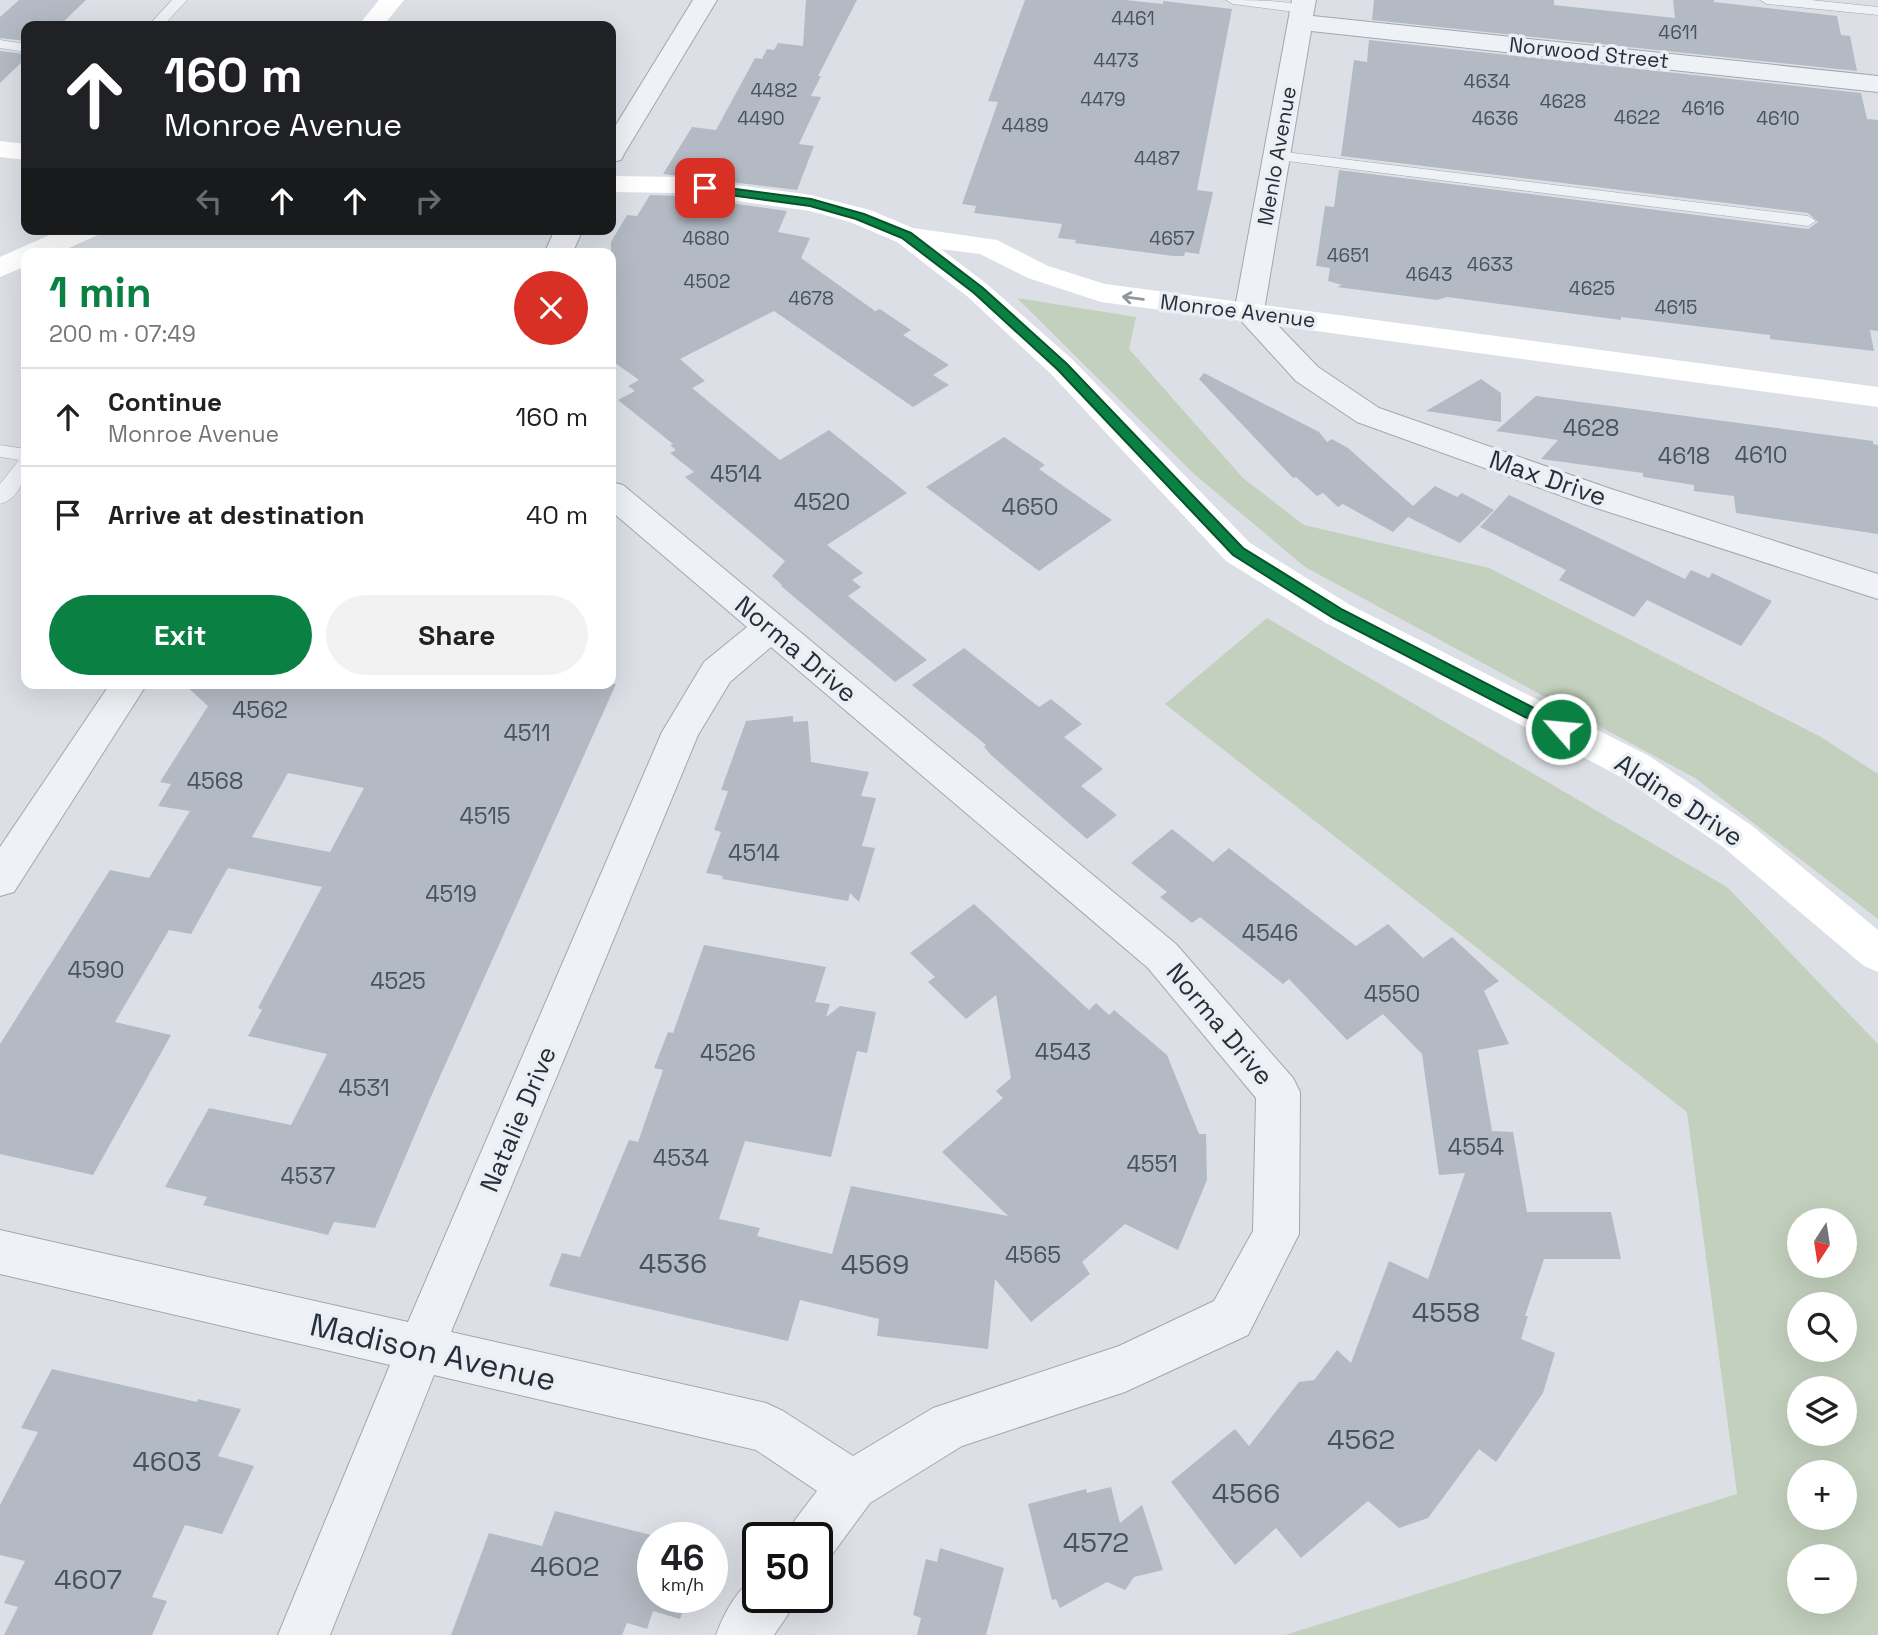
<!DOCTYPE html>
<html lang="en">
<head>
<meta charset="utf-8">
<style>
	:root { --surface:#fff; --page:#f2f2f2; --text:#202124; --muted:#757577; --line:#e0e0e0; --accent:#0b8043 }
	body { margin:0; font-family:"Space Grotesk",sans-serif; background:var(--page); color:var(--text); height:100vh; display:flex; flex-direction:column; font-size:26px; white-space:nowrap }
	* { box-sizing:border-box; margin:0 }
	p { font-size:23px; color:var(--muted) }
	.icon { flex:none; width:38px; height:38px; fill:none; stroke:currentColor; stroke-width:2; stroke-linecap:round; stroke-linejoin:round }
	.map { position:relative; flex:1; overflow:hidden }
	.side { position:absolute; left:21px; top:248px; width:595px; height:441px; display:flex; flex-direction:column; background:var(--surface); border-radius:14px; box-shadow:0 7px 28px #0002 }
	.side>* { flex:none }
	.banner { position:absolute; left:21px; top:21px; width:595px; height:214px; border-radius:14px; box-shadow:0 7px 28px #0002; background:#202124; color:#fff; overflow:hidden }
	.needle { width:46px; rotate:192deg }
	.buttons { position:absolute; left:1787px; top:1208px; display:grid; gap:14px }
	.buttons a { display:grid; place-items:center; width:70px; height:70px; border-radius:50%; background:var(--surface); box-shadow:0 7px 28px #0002; font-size:35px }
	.speed { position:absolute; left:637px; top:1522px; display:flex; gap:14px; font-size:35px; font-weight:700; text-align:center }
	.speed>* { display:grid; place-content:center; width:91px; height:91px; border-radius:50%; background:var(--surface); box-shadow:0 7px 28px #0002; line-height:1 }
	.speed small { font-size:18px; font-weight:400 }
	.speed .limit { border:4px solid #111; border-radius:10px; background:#fff; color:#111 }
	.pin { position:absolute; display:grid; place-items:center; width:60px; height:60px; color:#fff; margin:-30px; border-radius:14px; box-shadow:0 4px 10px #0006 }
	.me { position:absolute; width:77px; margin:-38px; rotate:297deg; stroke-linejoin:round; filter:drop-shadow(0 0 5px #0008) }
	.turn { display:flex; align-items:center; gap:24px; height:147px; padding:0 28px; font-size:32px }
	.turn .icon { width:91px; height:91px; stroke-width:2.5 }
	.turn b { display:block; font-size:49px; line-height:60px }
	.lanes { display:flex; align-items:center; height:66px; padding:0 28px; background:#0003; justify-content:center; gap:35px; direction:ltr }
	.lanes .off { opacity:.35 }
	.round { display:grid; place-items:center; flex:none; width:74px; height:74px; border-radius:37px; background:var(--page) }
	.head { display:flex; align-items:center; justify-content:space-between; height:119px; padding:0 28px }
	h1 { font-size:42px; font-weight:700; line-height:52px; color:var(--accent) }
	.cta { display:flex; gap:14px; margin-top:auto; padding:14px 28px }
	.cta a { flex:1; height:80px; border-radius:42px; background:var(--accent); color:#fff; font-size:28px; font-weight:700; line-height:80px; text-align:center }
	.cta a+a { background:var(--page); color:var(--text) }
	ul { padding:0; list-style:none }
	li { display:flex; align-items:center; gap:21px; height:98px; padding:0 28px; border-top:2px solid var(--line) }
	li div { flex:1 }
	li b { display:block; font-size:26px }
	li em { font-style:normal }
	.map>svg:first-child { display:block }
	.green { fill:#c3d0bd; fill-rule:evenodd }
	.building { fill:#b3bac3; fill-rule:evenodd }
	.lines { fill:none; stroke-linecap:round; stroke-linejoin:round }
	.lane-casing { stroke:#a2a7b0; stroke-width:1 }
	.street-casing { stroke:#a2a7b0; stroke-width:2 }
	.lane { fill:#eef1f5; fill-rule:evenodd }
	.street { fill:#eef1f5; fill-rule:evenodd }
	.secondary { fill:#fff; fill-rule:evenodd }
	.oneway { stroke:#92979e }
	.route { fill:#0b8043; stroke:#07532c; stroke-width:2 }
	.labels { text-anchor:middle; stroke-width:7; stroke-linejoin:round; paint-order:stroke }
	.far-number-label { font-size:19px; fill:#49525e }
	.far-street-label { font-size:21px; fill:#262f3c; stroke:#ebeff4 }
	.number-label { font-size:23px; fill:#49525e }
	.street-label { font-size:26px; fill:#262f3c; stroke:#ebeff4 }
	.near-number-label { font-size:28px; fill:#49525e }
	.near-street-label { font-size:32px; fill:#262f3c; stroke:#ebeff4 }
</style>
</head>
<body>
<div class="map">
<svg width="1878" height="1635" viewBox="0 0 1878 1635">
	<rect width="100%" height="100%" fill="#dce0e6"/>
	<g class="green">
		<polygon points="1017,298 1136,317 1129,349 1243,478 1304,525 1489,568 1821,737 1878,774 1878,919 1695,778 1305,567 1194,474"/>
		<path d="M1267,618L1727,887L1878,1044V1635H1285L1737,1494L1687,1112L1165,704ZM1799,1220H1844V1265H1799ZM1799,1304H1844V1349H1799ZM1799,1388H1844V1433H1799ZM1799,1472H1844V1517H1799ZM1799,1556H1844V1601H1799Z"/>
	</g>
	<g class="building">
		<polygon points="19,0 86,0 59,26 26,26 26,41 0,38 0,17"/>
		<polygon points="806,0 857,0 818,76 821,76 811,96 821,97 799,144 814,146 797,190 663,174 692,127 716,130 755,58 762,59 767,49 774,50 778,43 803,46"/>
		<polygon points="1025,0 1125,0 1163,4 1163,1 1232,9 1197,190 1213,192 1199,254 1185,252 1184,256 1173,256 1075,243 1076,240 1058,238 1062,224 974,213 976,206 962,204 998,102 988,101"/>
		<polygon points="1374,0 1554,0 1554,5 1675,18 1673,0 1714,0 1714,2 1837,16 1841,35 1850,36 1857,71 1372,20"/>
		<polygon points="1369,40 1861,93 1867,119 1878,120 1878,331 1870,330 1874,351 1770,339 1770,335 1687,325 1621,317 1621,320 1447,297 1437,300 1337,287 1342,285 1328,281 1330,268 1316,266 1325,206 1334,207 1339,170 1808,229 1818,222 1808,213 1341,156 1354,60 1367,62"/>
		<polygon points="0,51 26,54 26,58 0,83"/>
		<polygon points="650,195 678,196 787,211 778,232 810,238 801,258 875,311 880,309 911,330 903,335 949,365 933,375 949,385 913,407 774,311 680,359 705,381 692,388 780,460 829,430 907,493 827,545 863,573 852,580 861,587 848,596 927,660 895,682 781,586 782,585 772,576 785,561 685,477 694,472 670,453 676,450 670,445 673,444 618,400 635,391 628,386 639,380 611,360 611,242 627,215 637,216"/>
		<polygon points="1204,373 1319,432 1327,442 1332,439 1348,448 1413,506 1435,486 1457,497 1462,493 1494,510 1460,543 1408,517 1393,532 1343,504 1338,507 1323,493 1317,496 1296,477 1293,478 1199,379"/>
		<polygon points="1481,379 1501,393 1501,422 1426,411"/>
		<polygon points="1536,396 1873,441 1873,444 1878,445 1878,534 1736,513 1734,496 1694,491 1694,485 1643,477 1643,473 1541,459 1558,440 1496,431"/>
		<polygon points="1004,437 1045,465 1039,469 1112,520 1039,571 926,487"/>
		<polygon points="1509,495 1685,579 1691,570 1709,578 1712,573 1772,601 1741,646 1647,600 1634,617 1559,580 1566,570 1480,527"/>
		<polygon points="964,648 1039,707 1051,699 1082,724 1064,737 1103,769 1081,786 1117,815 1087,839 991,755 984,747 986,745 912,685"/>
		<path d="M184,684H616L433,1092L375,1228L334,1222L328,1235L203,1205L207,1197L165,1187L209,1108L291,1125L327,1054L248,1036L262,1010L258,1008L322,887L228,868L191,934L169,930L115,1022L171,1035L93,1175L0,1154V1044L110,870L149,878L190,811L158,806L171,784L160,782L208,706ZM288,773L364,788L330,852L252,837Z"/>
		<polygon points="793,716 793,722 808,721 811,762 869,772 861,796 876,798 862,846 875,848 859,902 850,893 848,901 722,879 723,876 706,873 721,832 714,830 728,791 721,790 746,721"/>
		<polygon points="1172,829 1213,862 1229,848 1356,946 1388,924 1423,958 1452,937 1499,981 1484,991 1509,1044 1478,1050 1492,1131 1513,1132 1527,1212 1611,1212 1621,1259 1544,1259 1525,1316 1528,1316 1521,1339 1555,1353 1543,1393 1496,1462 1479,1449 1428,1518 1399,1528 1368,1501 1301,1558 1276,1528 1235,1565 1171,1482 1235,1429 1249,1446 1299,1382 1314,1380 1337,1350 1351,1363 1389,1261 1428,1279 1465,1173 1439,1175 1422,1054 1383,1014 1347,1040 1289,979 1283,984 1200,917 1192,923 1160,897 1167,892 1131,863"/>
		<polygon points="974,904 1089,1010 1096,1003 1109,1015 1114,1010 1167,1055 1199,1134 1206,1134 1207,1180 1178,1250 1125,1224 1082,1262 1090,1274 1031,1322 995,1279 988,1349 877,1336 879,1319 800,1300 788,1341 549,1286 562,1253 580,1257 629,1140 638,1142 663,1070 654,1068 668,1032 673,1033 704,945 826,967 815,1002 830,1004 826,1017 840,1006 876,1012 867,1053 857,1051 831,1157 745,1141 719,1219 760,1228 757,1236 832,1254 851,1186 1008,1216 942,1152 1003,1098 996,1091 1011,1078 996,995 966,1019 928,982 935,977 910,953"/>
		<polygon points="52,1369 197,1402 198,1399 241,1409 218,1456 254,1466 222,1534 185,1525 152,1597 167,1601 152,1635 4,1635 18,1607 4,1603 25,1561 0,1555 0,1505 38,1432 21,1428"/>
		<polygon points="1111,1487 1120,1523 1142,1505 1163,1570 1134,1577 1125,1590 1107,1582 1060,1608 1056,1599 1052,1600 1028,1504 1086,1489 1087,1493"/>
		<polygon points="555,1511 663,1538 653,1538 653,1598 687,1598 680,1619 653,1611 647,1629 627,1623 622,1635 451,1635 489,1533 542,1546"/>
		<polygon points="940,1548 1004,1568 986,1635 917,1635 921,1618 913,1615 926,1559 937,1562"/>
	</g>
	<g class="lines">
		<defs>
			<g id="lane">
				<polygon points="172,0 187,0 163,26 148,26"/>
				<path d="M1226,0C1246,0 1296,0 1310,9L1303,13L1233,4Z"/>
				<polygon points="1760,0 1811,0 1878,7 1878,15 1767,4"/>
				<polygon points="0,40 26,44 26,52 0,48"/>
				<polygon points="1277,151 1808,216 1816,221 1808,226 1271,159 1269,156 1271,153"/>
				<path d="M0,445L26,449C26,470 25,497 0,504V484L19,460L0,457Z"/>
			</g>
			<g id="street">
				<polygon points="693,0 717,0 624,154 621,160 611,162 611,133"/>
				<polygon points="1292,0 1316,0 1313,16 1878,76 1878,92 1311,31 1264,311 1318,367 1379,408 1611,489 1878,574 1878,599 1587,505 1357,422 1296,381 1234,313"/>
				<polygon points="555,229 583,229 572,254 544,254"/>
				<path d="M611,482L623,485L1176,944L1293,1078L1300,1092L1299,1234L1248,1335L1125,1392L962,1446L870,1503L831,1556L817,1562V1538H787L795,1520L817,1491L756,1450L434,1375L330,1635H278L390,1365L0,1274V1230L408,1322L662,732L704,662L747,627L611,511ZM771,647L1148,968L1256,1098L1253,1231L1214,1301L1119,1346L933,1408L853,1456L783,1411L766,1403L451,1332L698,735L730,682Z"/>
				<polygon points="110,684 147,684 14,892 0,896 0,847"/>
				<path d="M758,1577V1598H795L787,1616L774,1635H716C723,1616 738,1585 758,1577Z"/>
			</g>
		</defs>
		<use href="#lane" class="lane-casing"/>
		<use href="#street" class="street-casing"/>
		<use href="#lane" class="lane"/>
		<use href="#street" class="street"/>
		<g class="secondary">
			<polygon points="379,0 404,0 383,26 358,26"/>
			<polygon points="0,141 26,144 26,160 0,157"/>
			<polygon points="611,176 678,177 811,195 870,210 913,228 997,240 1048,266 1105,284 1878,387 1878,407 1101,302 1028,278 980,254 941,249 988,285 1073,360 1250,543 1350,605 1649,756 1751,825 1878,930 1878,972 1864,966 1723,847 1623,778 1326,623 1226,561 1051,374 968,297 897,242 850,222 810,211 678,193 611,192"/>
			<polygon points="63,229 102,229 98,235 55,254 26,254 26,266 0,277 0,257"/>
		</g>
	</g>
	<defs><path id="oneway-shaft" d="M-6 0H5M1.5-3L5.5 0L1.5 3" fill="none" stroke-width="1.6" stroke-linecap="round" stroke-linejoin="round" transform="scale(1.75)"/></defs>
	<use class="oneway" href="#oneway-shaft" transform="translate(1133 298) rotate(-173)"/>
	<polygon class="route" points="705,185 811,199 864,214 911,233 983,288 1067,364 1243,548 1343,610 1567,725 1569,729 1567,733 1556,733 1333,618 1233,555 1058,370 974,293 902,238 856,219 810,206 701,191 699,188"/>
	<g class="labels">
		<g class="far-number-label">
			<text x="1133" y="25">4461</text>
			<text x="1678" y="39">4611</text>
			<text x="1116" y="67">4473</text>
			<text x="1487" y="88">4634</text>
			<text x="774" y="97">4482</text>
			<text x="1103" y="106">4479</text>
			<text x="1563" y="108">4628</text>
			<text x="1703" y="115">4616</text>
			<text x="1637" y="124">4622</text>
			<text x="761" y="125">4490</text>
			<text x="1495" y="125">4636</text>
			<text x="1778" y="125">4610</text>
			<text x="1025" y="132">4489</text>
			<text x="1157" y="165">4487</text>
			<text x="706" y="245">4680</text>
			<text x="1172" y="245">4657</text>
			<text x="1348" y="262">4651</text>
			<text x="1490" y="271">4633</text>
			<text x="1429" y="281">4643</text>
			<text x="707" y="288">4502</text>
			<text x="1592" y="295">4625</text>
			<text x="811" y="305">4678</text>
			<text x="1676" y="314">4615</text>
		</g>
		<g class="far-street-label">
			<text transform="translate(1589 53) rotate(6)" y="7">Norwood Street</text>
			<text transform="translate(1277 156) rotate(-80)" y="7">Menlo Avenue</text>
			<text transform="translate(1238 311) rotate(7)" y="7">Monroe Avenue</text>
		</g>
		<g class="number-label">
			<text x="1591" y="436">4628</text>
			<text x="1761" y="463">4610</text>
			<text x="1684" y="464">4618</text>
			<text x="736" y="482">4514</text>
			<text x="822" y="510">4520</text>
			<text x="1030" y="515">4650</text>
			<text x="260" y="718">4562</text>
			<text x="527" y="741">4511</text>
			<text x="215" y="789">4568</text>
			<text x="485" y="824">4515</text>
			<text x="754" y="861">4514</text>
			<text x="451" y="902">4519</text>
			<text x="1270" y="941">4546</text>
			<text x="96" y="978">4590</text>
			<text x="398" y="989">4525</text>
			<text x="1392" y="1002">4550</text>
			<text x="1063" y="1060">4543</text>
			<text x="728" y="1061">4526</text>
			<text x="364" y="1096">4531</text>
			<text x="1476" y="1155">4554</text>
			<text x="681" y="1166">4534</text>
			<text x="1152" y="1172">4551</text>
			<text x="308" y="1184">4537</text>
			<text x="1033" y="1263">4565</text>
		</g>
		<g class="street-label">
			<text transform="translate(1548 478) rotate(19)" y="9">Max Drive</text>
			<text transform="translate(796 649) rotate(40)" y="9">Norma Drive</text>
			<text transform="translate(1679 800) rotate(33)" y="9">Aldine Drive</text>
			<text transform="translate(1220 1024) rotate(50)" y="9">Norma Drive</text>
			<text transform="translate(518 1119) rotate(-67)" y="9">Natalie Drive</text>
		</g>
		<g class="near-number-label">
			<text x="673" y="1273">4536</text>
			<text x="875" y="1274">4569</text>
			<text x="1446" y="1322">4558</text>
			<text x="1361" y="1449">4562</text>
			<text x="167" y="1471">4603</text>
			<text x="1246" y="1503">4566</text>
			<text x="1096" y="1552">4572</text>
			<text x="565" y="1576">4602</text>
			<text x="88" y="1589">4607</text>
		</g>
		<g class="near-street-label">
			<text transform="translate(433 1352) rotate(13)" y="11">Madison Avenue</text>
		</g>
	</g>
</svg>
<div class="buttons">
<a><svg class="needle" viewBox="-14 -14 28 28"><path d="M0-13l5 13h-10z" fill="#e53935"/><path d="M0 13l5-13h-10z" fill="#757577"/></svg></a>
<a><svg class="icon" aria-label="search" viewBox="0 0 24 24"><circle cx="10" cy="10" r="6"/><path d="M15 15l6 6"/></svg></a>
<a><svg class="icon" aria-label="layers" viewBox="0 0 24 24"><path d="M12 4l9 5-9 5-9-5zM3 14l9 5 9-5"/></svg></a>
<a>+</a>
<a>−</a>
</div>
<div class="speed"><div>46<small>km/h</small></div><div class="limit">50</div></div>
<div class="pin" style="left:705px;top:188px;background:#d93025"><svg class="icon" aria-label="arrive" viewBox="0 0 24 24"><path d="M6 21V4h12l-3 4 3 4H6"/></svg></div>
<svg class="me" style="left:1561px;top:729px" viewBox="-20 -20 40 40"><circle r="17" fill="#0b8043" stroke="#fff" stroke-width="3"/><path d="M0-11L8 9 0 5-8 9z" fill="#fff"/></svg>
<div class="banner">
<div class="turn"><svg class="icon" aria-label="ahead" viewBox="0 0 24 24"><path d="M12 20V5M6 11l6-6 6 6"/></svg><div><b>160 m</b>Monroe Avenue</div></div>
<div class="lanes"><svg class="icon off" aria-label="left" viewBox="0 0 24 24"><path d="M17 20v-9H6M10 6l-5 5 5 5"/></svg><svg class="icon" aria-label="ahead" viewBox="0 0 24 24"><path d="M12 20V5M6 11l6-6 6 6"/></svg><svg class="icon" aria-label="ahead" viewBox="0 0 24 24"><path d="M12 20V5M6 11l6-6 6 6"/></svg><svg class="icon off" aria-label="right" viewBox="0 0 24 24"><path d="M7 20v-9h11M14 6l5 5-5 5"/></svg></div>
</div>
<section class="side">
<div class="head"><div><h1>1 min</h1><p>200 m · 07:49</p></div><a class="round" style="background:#d93025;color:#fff"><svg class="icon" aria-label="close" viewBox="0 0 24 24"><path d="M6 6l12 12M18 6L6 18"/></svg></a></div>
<ul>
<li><svg class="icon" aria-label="ahead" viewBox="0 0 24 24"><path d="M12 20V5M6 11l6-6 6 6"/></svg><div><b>Continue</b><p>Monroe Avenue</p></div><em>160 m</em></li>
<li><svg class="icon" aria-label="arrive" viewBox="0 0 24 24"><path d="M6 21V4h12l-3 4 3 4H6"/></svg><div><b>Arrive at destination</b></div><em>40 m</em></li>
</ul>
<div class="cta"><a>Exit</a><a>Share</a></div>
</section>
</div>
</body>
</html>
